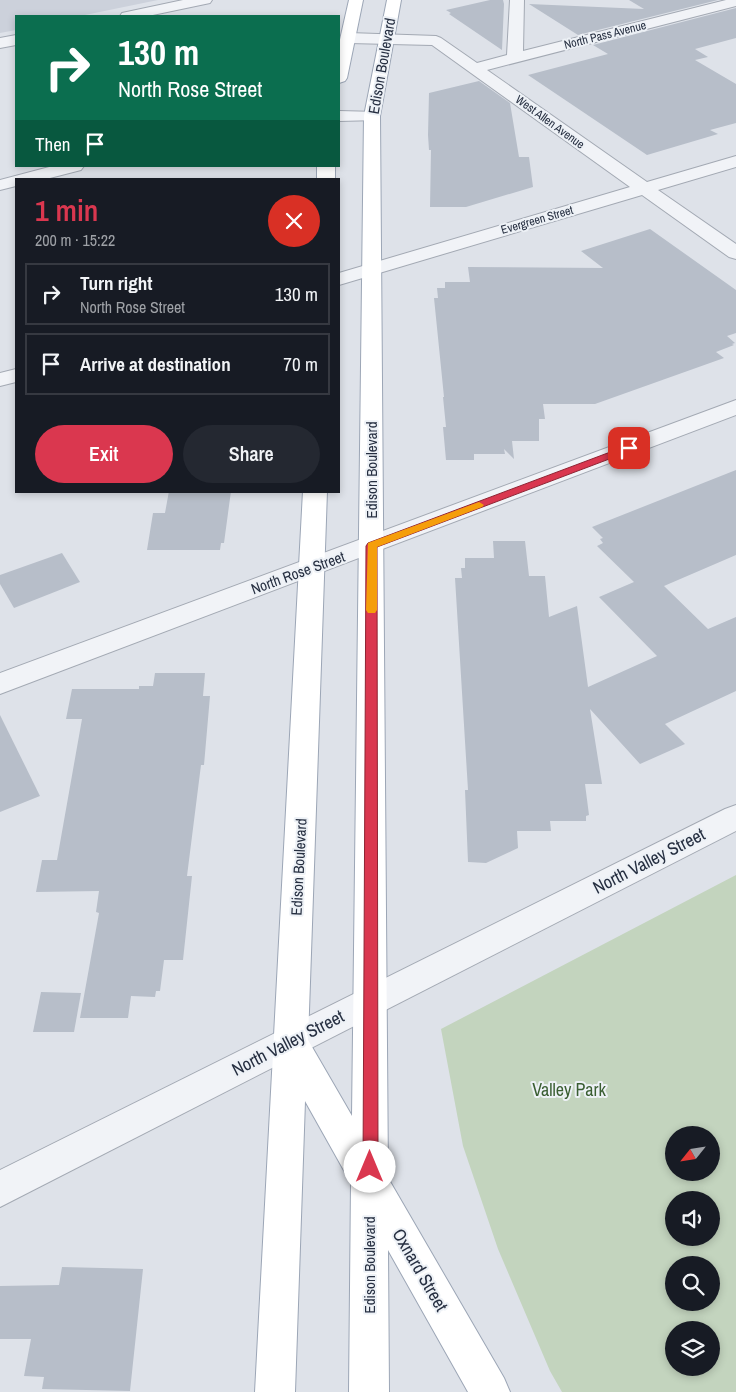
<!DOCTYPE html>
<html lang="en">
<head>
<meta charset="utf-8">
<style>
	:root { --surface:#171b24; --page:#242831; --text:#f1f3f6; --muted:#9ea1a6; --line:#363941; --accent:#da374f }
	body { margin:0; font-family:"Archivo Narrow",sans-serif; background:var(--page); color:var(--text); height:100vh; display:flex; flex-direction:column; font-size:19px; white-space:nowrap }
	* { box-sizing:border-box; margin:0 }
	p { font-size:16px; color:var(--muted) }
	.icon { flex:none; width:28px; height:28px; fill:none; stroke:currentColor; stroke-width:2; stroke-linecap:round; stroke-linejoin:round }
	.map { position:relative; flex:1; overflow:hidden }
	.drawer { position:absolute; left:15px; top:178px; width:325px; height:315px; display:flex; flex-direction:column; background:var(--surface); border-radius:0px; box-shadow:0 2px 8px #0003 }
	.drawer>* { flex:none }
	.hud { position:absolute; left:15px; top:15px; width:325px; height:152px; border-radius:0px; box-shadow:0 2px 8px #0003; background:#0b6e4f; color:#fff; overflow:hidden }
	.needle { width:32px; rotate:240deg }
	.fabs { position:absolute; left:665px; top:1126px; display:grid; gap:10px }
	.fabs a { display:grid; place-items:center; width:55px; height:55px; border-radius:50%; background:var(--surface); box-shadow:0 2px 8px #0003; font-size:25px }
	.pin { position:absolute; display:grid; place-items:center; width:42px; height:42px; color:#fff; margin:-21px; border-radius:10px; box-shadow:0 2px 8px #0006 }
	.me { position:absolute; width:55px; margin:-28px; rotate:0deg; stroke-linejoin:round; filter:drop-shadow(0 0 4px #0008) }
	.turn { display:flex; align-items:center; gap:18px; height:105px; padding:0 20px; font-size:22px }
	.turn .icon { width:65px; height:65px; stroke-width:2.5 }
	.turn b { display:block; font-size:35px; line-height:42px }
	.then { display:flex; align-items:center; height:48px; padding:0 20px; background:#0003; gap:10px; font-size:19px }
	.round { display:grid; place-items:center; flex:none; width:52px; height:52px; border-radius:26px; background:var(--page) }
	.headline { display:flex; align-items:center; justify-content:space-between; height:85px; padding:0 20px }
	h1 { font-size:30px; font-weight:600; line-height:38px; color:var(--accent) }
	.cta { display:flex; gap:10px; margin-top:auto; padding:10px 20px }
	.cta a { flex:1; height:58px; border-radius:30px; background:var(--accent); color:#fff; font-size:20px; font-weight:600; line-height:58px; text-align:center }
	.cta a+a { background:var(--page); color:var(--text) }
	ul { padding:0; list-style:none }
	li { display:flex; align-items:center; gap:15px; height:62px; margin:0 10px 8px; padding:0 10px; border:2px solid var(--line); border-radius:0px }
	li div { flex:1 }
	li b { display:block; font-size:19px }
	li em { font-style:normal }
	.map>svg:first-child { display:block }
	.built { fill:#ccd1db }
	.green { fill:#c3d4be; fill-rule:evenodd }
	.building { fill:#b7bec9 }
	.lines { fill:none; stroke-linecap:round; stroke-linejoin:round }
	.minor-casing { stroke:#a3a9b3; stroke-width:2 }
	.major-casing { stroke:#9ca6b6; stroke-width:2 }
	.minor { fill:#f1f3f7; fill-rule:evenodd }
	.major { fill:#fff; fill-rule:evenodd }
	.route { fill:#da374f; stroke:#8e2433 }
	.slow { fill:#f59e0b }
	.labels { text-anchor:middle; stroke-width:4; stroke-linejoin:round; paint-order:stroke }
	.far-street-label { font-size:12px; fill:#262f41; stroke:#edf1f6 }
	.street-label { font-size:15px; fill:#262f41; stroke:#edf1f6 }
	.near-street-label { font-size:18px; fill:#262f41; stroke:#edf1f6 }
	.near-park-label { font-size:18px; fill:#3a5e32; stroke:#edf1f6 }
</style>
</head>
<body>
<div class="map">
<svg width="736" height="1392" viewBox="0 0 736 1392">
	<rect width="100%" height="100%" fill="#dee2e9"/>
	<polygon class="built" points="0,0 158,0 80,16 16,16 16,30 0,33"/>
	<path class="green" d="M736,875V1392H562L550,1371L498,1249L463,1146L441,1029ZM674,1135H711V1172H674ZM674,1200H711V1238H674ZM674,1265H711V1302H674ZM674,1330H711V1368H674Z"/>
	<g class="building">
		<polygon points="490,0 503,0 504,4 502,50 449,14 451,13 446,10"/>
		<polygon points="629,0 718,0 578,35 529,4 644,9"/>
		<polygon points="736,8 736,38 695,49 708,57 695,60 736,84 736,123 710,130 718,134 647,155 528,75 608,54 593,45"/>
		<polygon points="479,81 510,103 519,157 529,157 533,187 466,207 430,207 431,150 429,150 428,135 429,93"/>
		<polygon points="650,229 736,290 736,333 727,336 735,343 732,344 734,345 716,352 724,358 595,404 543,404 545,419 539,419 539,441 512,441 514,459 504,449 505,454 474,454 474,460 446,460 443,427 446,427 443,397 444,397 434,298 438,298 437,288 445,288 445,282 470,282 468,267 603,268 581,251"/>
		<polygon points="736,470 736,555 664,586 708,629 736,617 736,691 665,724 685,744 640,764 590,709 602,784 585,784 589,815 586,816 586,821 550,821 551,831 517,831 518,848 486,863 468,862 465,790 468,790 455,578 462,578 461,568 465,568 465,558 494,558 493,541 525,541 529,576 545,576 549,617 577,606 588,687 657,656 599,597 634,582 597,546 603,543 600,539 603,538 592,527"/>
		<polygon points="169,491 231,491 224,543 221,543 220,550 147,550 153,513 165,513"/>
		<polygon points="62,553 80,582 14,608 0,584 0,575"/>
		<polygon points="155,673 205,673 203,696 210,696 204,765 201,765 187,876 192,876 183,960 164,960 160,991 156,991 155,997 131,996 128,1018 80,1018 99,913 96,912 99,891 36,892 42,860 57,860 82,719 66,719 72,689 139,689 139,686 153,686"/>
		<polygon points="0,715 40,796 0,812"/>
		<polygon points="41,992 81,993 74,1032 33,1032"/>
		<polygon points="62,1267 143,1269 130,1391 42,1389 44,1377 24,1376 31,1339 0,1339 0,1286 59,1285"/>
	</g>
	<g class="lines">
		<defs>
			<g id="minor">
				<polygon points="183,0 212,0 210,3 148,16 120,16 122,13"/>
				<polygon points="510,0 524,0 523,51 726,0 736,0 736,6 487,70 647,182 736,156 736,167 658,190 736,244 736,259 729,257 642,195 339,285 339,273 630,187 432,45 349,43 344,41 341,38 344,35 349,33 436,36 441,38 477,63 507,55"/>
				<polygon points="16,35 16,45 0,48 0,38"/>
				<polygon points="339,111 378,112 380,116 378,120 339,121"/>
				<polygon points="53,166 84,166 81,170 46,179 16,179 16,186 0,190 0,180"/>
				<polygon points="16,369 16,382 0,386 0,373"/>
				<polygon points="736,400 736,415 0,694 0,673"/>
				<polygon points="736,805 736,831 0,1207 0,1170 725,809"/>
			</g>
			<g id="major">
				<polygon points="349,0 363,0 347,78 345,81 339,83 339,44"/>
				<polygon points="387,0 401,0 380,116 388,1178 504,1378 510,1392 468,1392 388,1250 389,1392 349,1392 351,1183 305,1101 295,1392 255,1392 303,491 327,491 308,1040 352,1116 364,116"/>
				<rect x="317" y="166" width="18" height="13"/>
			</g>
		</defs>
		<use href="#minor" class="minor-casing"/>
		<use href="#major" class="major-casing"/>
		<use href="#minor" class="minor"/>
		<use href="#major" class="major"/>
	</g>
	<polygon class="route" points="629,445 634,448 633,450 377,547 378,1167 376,1172 370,1174 365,1172 363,1167 366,546 368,543"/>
	<polygon class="slow" points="479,502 484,505 482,507 377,547 377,610 375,613 368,613 366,610 368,543"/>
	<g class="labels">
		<g class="far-street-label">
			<text transform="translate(605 35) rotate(-14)" y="4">North Pass Avenue</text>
			<text transform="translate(550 122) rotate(36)" y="4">West Allen Avenue</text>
			<text transform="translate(537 220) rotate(-16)" y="4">Evergreen Street</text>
		</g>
		<g class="street-label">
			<text transform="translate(382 66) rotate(-80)" y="5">Edison Boulevard</text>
			<text transform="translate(372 470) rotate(-90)" y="5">Edison Boulevard</text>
			<text transform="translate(298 573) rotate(-20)" y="5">North Rose Street</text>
			<text transform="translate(299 867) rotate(-87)" y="5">Edison Boulevard</text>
			<text transform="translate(370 1265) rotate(-90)" y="5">Edison Boulevard</text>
		</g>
		<g class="near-street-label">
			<text transform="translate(649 861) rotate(-27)" y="6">North Valley Street</text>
			<text transform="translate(288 1043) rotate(-27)" y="6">North Valley Street</text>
			<text transform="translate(420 1270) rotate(60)" y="6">Oxnard Street</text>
		</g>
		<g class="near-park-label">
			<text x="569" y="1096">Valley Park</text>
		</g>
	</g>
</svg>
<div class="fabs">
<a><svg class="needle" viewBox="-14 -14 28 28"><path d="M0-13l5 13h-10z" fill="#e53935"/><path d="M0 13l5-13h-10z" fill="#9ea1a6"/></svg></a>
<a><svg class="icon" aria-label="sound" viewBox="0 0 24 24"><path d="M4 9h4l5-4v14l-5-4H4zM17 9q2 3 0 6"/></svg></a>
<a><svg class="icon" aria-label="search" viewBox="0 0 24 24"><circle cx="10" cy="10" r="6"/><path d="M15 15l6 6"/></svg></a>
<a><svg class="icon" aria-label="layers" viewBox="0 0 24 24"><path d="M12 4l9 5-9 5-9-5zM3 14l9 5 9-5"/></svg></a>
</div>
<div class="pin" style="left:629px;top:448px;background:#d93025"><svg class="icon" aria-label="arrive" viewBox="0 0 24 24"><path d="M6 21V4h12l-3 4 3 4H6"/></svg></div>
<svg class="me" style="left:370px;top:1167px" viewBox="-20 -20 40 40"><circle r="19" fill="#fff"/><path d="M0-13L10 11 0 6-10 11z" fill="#da374f"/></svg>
<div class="hud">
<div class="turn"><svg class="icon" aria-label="right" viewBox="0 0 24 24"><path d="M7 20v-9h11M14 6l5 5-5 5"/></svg><div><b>130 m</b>North Rose Street</div></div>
<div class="then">Then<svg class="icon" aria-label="arrive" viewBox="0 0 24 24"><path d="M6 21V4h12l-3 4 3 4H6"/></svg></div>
</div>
<section class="drawer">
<div class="headline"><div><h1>1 min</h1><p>200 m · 15:22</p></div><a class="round" style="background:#d93025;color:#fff"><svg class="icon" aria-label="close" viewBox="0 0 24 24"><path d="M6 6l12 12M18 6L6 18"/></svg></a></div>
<ul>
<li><svg class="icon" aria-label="right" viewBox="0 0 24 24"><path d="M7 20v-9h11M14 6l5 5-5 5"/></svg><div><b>Turn right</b><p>North Rose Street</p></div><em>130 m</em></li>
<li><svg class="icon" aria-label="arrive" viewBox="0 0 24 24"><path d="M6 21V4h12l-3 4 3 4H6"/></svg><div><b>Arrive at destination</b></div><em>70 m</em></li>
</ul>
<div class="cta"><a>Exit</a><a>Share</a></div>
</section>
</div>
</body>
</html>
